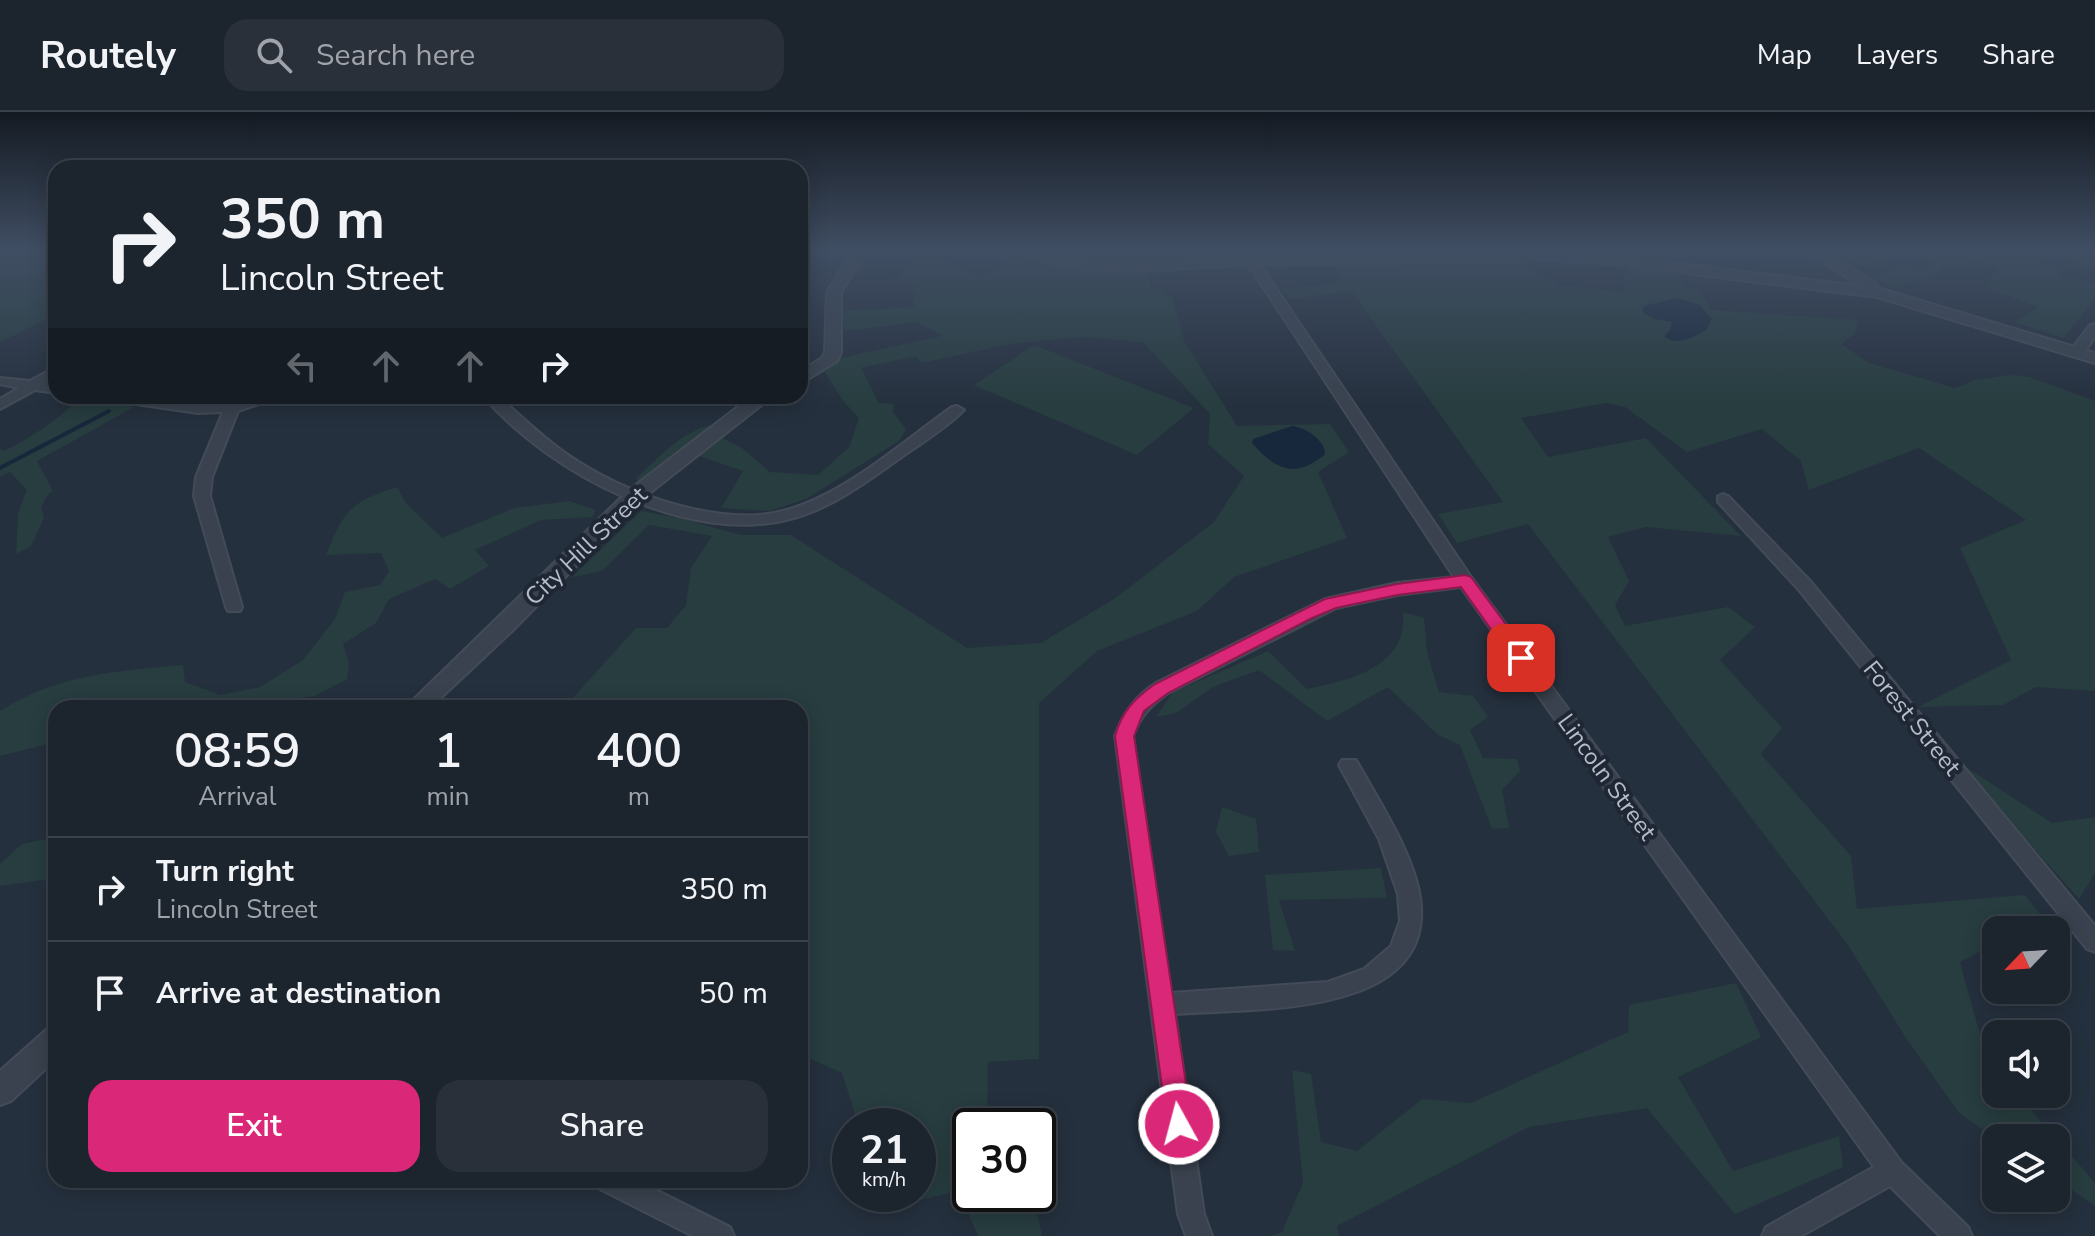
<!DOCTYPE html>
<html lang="en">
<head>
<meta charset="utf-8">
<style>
	:root { --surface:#1c242e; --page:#29303a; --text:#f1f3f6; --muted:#a0a4aa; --line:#3a414a; --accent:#db2777 }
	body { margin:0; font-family:"Nunito Sans",sans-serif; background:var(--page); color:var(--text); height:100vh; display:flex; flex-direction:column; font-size:30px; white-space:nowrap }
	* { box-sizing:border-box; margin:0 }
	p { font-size:26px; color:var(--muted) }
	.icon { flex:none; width:44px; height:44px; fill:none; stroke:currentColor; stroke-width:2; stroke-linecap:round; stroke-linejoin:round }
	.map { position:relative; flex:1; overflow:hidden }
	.details { position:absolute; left:48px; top:588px; width:760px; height:488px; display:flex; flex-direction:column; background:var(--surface); border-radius:24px; box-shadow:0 4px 20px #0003,0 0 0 2px var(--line) }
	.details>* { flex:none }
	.top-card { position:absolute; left:48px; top:48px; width:760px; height:244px; border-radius:24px; box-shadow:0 4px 20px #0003,0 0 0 2px var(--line); background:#1c242e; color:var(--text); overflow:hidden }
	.needle { width:52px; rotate:245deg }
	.fabs { position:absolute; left:1982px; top:804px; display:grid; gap:16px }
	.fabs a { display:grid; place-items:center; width:88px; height:88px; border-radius:16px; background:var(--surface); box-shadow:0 4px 20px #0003,0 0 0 2px var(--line); font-size:40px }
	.speed { position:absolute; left:832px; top:996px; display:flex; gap:16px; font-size:40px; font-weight:700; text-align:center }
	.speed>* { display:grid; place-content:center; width:104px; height:104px; border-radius:50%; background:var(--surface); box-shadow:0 4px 20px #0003,0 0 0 2px var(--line); line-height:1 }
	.speed small { font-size:20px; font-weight:400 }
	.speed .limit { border:4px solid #111; border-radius:12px; background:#fff; color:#111 }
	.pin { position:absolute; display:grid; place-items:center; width:68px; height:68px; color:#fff; margin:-34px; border-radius:16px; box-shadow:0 4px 12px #0006 }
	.me { position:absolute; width:88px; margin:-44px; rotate:353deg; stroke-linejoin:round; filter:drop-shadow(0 0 6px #0008) }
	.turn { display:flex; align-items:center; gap:28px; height:168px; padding:0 40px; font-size:36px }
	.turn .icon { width:104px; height:104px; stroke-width:2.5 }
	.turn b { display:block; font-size:56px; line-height:68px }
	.lanes { display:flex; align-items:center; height:76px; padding:0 40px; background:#0003; justify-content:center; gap:40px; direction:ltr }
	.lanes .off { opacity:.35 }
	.eta { display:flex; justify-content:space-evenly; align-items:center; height:136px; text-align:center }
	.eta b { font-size:48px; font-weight:600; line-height:56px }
	.button { display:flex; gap:16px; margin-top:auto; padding:16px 40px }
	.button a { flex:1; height:92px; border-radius:24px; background:var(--accent); color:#fff; font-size:32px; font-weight:600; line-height:92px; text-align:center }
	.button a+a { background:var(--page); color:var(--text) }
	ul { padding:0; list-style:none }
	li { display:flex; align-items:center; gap:24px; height:104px; padding:0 40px; border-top:2px solid var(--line) }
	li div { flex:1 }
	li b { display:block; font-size:30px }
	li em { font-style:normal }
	header { display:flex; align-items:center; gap:48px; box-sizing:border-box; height:112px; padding:0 40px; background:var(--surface); border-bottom:2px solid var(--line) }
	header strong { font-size:38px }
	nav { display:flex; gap:44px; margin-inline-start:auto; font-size:28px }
	.search { width:560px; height:72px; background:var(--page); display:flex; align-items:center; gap:20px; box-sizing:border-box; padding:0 28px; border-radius:24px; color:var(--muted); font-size:30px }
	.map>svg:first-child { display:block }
	.green { fill:#273d3f }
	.water { fill:#18283c }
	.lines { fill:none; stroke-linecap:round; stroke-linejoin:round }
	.stream { stroke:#18283c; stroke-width:4 }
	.minor-casing { stroke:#424b57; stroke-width:4 }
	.tertiary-casing { stroke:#424b57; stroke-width:4 }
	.minor { fill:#39424e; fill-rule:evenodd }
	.tertiary { fill:#39424e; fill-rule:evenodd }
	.route { fill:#db2777; stroke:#8e194d; stroke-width:2 }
	.labels { text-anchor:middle; stroke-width:8; stroke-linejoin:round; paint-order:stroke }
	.street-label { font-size:24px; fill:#b5bdc9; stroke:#1e2733 }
</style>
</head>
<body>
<header>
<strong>Routely</strong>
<div class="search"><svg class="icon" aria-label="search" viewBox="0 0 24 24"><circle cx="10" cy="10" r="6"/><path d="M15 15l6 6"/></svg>Search here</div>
<nav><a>Map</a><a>Layers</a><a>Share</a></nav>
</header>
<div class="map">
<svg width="2095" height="1124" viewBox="0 0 2095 1124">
	<rect width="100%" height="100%" fill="#25303e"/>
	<g class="green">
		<path d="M933,137C951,159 982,170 1006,154L995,137H1343L1353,150L1521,149L1558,173L1623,180L1626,154L1679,160L1682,175L1699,178L1711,198L1858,208L1855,222L1841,232L1869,251L1955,276L1975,268L2011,263L2029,265L2095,289V579L2036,575L2003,593L1918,595L2011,548L1960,436L2026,408L1919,336L1809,378L1801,349L1762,317L1687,340L1625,295L1607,291L1521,306L1548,345L1646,326L1741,424L1646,415L1608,425L1629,469L1615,493L1625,514L1728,495L1755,515L1720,548L1782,616L1761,642L1851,744L1857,797L2025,783L2044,807L2023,818H1996V831L1960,850L1987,948L1996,957V982H2017L2056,1026L1996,1027L1959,1001L1906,926L1848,833L1528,412L1457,431L1438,402L1503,390L1351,179L1291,187L1281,177L1343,171L1335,152L1239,153L1149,163L1150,175L1173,186L1184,229L1237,314L1330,312L1349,340L1318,360L1347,426L1234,465L1197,499L1097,539L1039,591V947L988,950L987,1014H970V1082H1022L1038,1105L1042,1124H978L959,1079L907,1091L901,1082H918V1014H859L842,961L800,942V596H539L543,589H570L636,516H667L686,493L691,456L712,424L649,413L602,459L572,465L641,399L683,407L741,423H791L967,536L1041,531L1114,487L1214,410L1244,364L1208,332L1210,302L1143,230L1084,225L1015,231L921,251L916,244L861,256L879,291L894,292L893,300L906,317L899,329L806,387L769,399L721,396L743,359L699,344L720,325L742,336L770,360L818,363L849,335L859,306L843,289L825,260L840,246L942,224L918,210L845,219L842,199L914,195L912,170L891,168Z"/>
		<polygon points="1874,137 2073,137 2095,146 2095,156 2053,141 2034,147 2060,159 2059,164 2095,173 2095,186 2064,226 2014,210 2039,195 1987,176 1997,155 1963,146 1969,157 1947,151 1934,166 1894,175 1874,165 1901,153 1920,159 1933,149 1913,141 1860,155 1834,142"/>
		<polygon points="14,140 7,148 56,147 56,203 0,230 0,141"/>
		<polygon points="1034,233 1194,296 1137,343 974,273"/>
		<path d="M79,287L134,295L37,349L53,379L48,382L41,395L44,406L31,434L16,442L18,401L27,378L10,360L0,365V337L4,339C32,325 56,309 79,287Z"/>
		<path d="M717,312L640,370L636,367C659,345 684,316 717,312Z"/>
		<path d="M397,375L406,391L442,426L514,396L569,389L596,398L592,405L541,408L475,438L489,454L450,477L435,467L389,487L376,511L343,532L349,551L347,567L315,584L279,588L273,596H56V630L0,644V599C59,562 116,559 183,553L185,570L220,583L260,575L303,548L335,507L345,480L380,473L389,459L381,441L326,443C344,398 350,390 397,375Z"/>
		<path d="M1403,500L1424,506L1427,540L1439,580L1473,584L1488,605L1470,618L1483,646L1517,647L1520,659L1502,678L1509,716L1492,717L1460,633L1438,623L1388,575L1327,609L1259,558L1213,575L1176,601L1156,605L1173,580L1268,539L1307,577C1351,568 1408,555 1403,500Z"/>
		<polygon points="1955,648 2052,711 2095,705 2095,761 2079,787"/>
		<polygon points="1222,695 1256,707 1259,740 1229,744 1216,720"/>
		<polygon points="56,725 56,766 0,774 0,752 22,732"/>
		<polygon points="1381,756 1387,786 1279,788 1295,839 1273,838 1265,763"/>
		<polygon points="1736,871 1761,925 1678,965 1733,1059 1839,1024 1843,1055 1735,1102 1647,996 1529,1015 1337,1114 1339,1124 1270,1124 1282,1120 1303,1071 1292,958 1311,962 1321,1030 1357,1039 1422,987 1471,991 1628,920 1629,893"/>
		<polygon points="2056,1026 2095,1071 2095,1094 2056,1067"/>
	</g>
	<g class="water">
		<path d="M1678,186L1700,193L1712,207L1706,218C1693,226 1676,235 1664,224L1670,218L1672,210L1654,207L1642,200L1644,194Z"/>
		<path d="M1292,314C1306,315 1325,329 1325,342C1294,369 1274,356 1252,331L1253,327Z"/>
	</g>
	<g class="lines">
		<polyline class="stream" points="0,356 109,299"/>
		<defs>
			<g id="minor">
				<path d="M1248,147H1256L1471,465L1901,1050L1968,1115L1972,1124H1940L1890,1074L1801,1124H1762L1766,1115L1874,1055L1461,475L1397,483L1336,496L1168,581C1152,592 1140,604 1133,624L1171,881L1328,870L1364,857L1391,834L1400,809L1398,782L1379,727L1339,653L1342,648H1356C1378,687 1413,741 1420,785C1438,907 1252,896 1175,902L1204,1102L1212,1124H1186L1178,1102L1115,624C1123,601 1135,585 1156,571L1325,487L1397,471L1454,465L1246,149Z"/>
				<polygon points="2095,212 2095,225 2081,244 2071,244 2069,241 2090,213"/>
				<polygon points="56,255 56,265 45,271 56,273 56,281 35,278 0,297 0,287 19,276 0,272 0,266 30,269"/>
				<polygon points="101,284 137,284 198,293 232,292 260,284 283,284 238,299 212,365 210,384 242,495 240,499 228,499 226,495 194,384 196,365 223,300 198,301 108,288"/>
				<path d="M483,284H498C521,304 543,326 568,343C622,381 721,417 787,398C848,380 901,331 952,295L957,294L964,298C947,316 921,331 900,346C868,369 833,395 794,406C691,436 549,361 483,284Z"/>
				<polygon points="1723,382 1728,384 1811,470 2095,814 2095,840 2087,837 1799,478 1718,390 1718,384"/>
				<polygon points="596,1068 636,1068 730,1115 734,1124 693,1124 600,1077"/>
			</g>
			<g id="tertiary">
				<polygon points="854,137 868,137 841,180 841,241 837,249 800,272 800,260 822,246 825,241 827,180"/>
				<polygon points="1011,137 1032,137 1055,145 1113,151 1252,145 1554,140 1621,145 1860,174 1803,137 1820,137 1877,172 1878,176 2095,241 2095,251 1877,185 1621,153 1554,148 1252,153 1113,159 1053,153"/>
				<polygon points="752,284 773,284 642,387 512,519 430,596 405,596 628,379"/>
				<polygon points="56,914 56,947 11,989 0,993 0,959 46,918"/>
			</g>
		</defs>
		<use href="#minor" class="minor-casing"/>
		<use href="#tertiary" class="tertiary-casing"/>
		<use href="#minor" class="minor"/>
		<use href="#tertiary" class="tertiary"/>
	</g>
	<linearGradient id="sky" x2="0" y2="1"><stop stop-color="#141a22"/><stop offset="0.47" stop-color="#404e63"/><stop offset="1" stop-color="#404e63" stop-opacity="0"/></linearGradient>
	<rect width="2095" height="294" fill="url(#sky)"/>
	<path class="route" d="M1465,463L1471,465L1527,541L1530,546L1527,551H1515L1461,475L1397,483L1336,496L1310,507L1168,581L1144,599L1134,624L1192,1012L1188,1020L1179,1024L1170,1020L1167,1012L1115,624C1122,599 1134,587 1155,572L1325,487L1397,472Z"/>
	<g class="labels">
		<g class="street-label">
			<text transform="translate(586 434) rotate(-44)" y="8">City Hill Street</text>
			<text transform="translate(1912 606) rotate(51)" y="8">Forest Street</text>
			<text transform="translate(1607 665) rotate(54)" y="8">Lincoln Street</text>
		</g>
	</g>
</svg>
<div class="fabs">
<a><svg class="needle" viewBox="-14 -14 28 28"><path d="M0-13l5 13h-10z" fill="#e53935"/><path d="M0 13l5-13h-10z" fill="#a0a4aa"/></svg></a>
<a><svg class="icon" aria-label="sound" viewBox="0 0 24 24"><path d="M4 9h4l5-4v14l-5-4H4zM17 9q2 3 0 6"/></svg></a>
<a><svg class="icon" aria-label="layers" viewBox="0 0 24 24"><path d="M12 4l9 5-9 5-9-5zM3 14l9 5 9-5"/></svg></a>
</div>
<div class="speed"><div>21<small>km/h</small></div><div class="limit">30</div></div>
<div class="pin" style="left:1521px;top:546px;background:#d93025"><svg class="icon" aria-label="arrive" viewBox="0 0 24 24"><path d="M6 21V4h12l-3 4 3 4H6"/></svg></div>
<svg class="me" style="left:1179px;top:1012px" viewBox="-20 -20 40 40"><circle r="17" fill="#db2777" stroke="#fff" stroke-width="3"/><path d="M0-11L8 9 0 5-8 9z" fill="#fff"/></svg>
<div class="top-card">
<div class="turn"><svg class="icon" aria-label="right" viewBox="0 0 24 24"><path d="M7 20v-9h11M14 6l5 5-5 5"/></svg><div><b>350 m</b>Lincoln Street</div></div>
<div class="lanes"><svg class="icon off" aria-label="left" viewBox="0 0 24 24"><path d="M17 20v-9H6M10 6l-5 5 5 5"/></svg><svg class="icon off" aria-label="ahead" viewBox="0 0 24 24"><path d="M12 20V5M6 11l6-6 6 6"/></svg><svg class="icon off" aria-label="ahead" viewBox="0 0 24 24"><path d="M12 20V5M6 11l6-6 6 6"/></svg><svg class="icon" aria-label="right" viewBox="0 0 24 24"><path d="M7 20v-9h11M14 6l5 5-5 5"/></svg></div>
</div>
<section class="details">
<div class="eta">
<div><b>08:59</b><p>Arrival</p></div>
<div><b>1</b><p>min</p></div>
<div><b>400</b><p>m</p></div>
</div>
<ul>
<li><svg class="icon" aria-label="right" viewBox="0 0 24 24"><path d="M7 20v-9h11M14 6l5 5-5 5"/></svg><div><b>Turn right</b><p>Lincoln Street</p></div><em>350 m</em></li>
<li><svg class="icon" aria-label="arrive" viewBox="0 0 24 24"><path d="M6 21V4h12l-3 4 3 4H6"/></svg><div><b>Arrive at destination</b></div><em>50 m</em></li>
</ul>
<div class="button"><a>Exit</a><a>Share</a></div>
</section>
</div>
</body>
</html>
